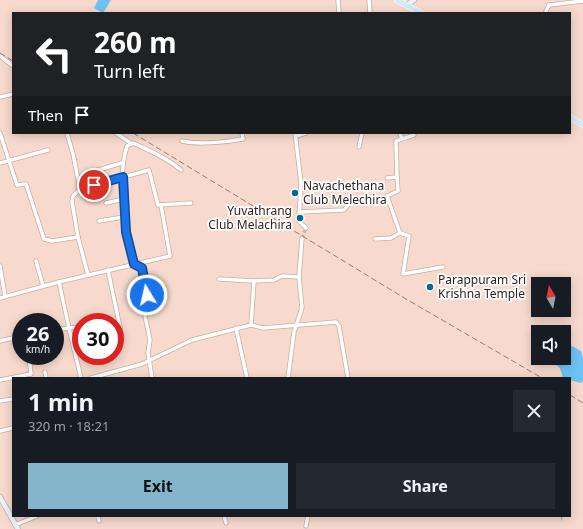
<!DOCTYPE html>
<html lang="en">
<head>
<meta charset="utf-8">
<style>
	:root { --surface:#171b24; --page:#242831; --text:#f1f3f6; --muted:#9ea1a6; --accent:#85b5cb }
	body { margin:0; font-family:"Noto Sans",sans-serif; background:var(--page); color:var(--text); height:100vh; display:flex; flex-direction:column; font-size:15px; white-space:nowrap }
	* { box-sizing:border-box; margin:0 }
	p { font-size:13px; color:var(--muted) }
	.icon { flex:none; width:22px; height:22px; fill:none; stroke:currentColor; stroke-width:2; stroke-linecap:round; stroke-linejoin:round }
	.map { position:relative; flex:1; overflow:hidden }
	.sheet { position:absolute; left:12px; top:377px; width:559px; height:140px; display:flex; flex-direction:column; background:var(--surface); border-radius:0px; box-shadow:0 2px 10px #0003 }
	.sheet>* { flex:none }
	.banner { position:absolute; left:12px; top:12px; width:559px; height:122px; border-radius:0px; box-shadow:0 2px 10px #0003; background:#202124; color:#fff; overflow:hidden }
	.needle { width:26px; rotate:350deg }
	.fabs { position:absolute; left:531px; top:277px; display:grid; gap:8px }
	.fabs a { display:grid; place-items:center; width:40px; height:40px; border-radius:0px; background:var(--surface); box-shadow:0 2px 10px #0003; font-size:20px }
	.speed { position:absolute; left:12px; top:313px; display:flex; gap:8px; font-size:20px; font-weight:700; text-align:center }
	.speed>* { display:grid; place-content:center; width:52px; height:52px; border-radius:50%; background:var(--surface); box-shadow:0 2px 10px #0003; line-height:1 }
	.speed small { font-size:10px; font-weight:400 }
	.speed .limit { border:6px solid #d22; background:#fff; color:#111 }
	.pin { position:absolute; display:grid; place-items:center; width:34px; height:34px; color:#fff; margin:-17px; border:2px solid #fff; border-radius:50%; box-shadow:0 1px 4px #0007 }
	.me { position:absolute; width:44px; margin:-22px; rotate:351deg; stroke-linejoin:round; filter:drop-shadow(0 0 3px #0008) }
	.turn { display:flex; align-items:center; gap:14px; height:84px; padding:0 16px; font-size:18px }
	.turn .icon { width:52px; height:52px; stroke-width:2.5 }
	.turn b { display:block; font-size:28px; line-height:34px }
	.then { display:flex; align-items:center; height:38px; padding:0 16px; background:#0003; gap:8px; font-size:15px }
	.round { display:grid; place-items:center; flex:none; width:42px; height:42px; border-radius:0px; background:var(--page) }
	.head { display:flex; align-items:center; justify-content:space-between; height:68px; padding:0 16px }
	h1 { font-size:24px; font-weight:700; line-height:30px }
	.primary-button { display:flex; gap:8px; margin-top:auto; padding:8px 16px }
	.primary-button a { flex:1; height:46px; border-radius:0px; background:var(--accent); color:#111; font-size:16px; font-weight:700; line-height:46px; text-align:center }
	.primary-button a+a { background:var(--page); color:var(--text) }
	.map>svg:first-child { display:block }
	.water { fill:#6ec3f6 }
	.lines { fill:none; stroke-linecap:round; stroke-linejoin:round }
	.stream { stroke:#6ec3f6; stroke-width:1 }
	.minor-tunnel { stroke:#cfb6aa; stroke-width:3.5; stroke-dasharray:3.5 2; stroke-linecap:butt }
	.minor-casing { stroke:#c9aea1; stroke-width:5 }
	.secondary-casing { stroke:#c9aea1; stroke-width:6 }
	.primary-casing { stroke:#fff; stroke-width:6 }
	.minor { stroke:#fff; stroke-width:3.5 }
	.secondary { stroke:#e8f5fd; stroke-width:4.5 }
	.primary { stroke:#d1ebfb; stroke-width:5 }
	.rail { stroke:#927e75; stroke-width:1; stroke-dasharray:6 3; stroke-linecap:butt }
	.route-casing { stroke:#114b97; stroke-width:10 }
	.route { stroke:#1a73e8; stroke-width:7 }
	.poi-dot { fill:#006a97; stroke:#fff; stroke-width:1.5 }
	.labels { text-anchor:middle; stroke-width:3.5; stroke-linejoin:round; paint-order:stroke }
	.poi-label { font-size:12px; fill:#2e241f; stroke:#fff; text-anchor:start }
</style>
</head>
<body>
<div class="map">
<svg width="583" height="529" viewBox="0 0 583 529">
	<rect width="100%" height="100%" fill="#f7dacd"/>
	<g class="water">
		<polygon points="98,0 111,0 103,13 94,8"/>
		<polygon points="564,342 581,351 583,358 583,381 581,383 570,380 570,378 563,378 560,368 547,358 564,358"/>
	</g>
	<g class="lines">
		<polyline class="stream" points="561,516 562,520"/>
		<polyline class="minor-tunnel" points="302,238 306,228"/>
		<defs>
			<g id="minor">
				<polyline points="338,0 339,13"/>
				<polyline points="369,0 370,13"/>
				<polyline points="545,13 549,5 583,1"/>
				<polyline points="0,56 13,66"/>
				<polyline points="0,97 13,94"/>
				<polyline points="0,133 17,185 26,184 44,239 52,241 78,237"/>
				<polyline points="67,133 73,154 80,189"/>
				<polyline points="116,133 132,144"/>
				<polyline points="295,133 301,183 299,221 306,228"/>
				<polyline points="400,133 402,139"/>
				<polyline points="296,136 306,133"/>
				<path d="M182,141C198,145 227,142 243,139L242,133"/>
				<polyline points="359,147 362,133"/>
				<polyline points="0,163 48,150"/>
				<polyline points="88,173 122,163"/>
				<polyline points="397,177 398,191 387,196 400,233"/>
				<polyline points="387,178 397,177 396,141 414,135"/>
				<polyline points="106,203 124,199"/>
				<polyline points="299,212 344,210 352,200 388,198"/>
				<polyline points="99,221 124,217"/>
				<polyline points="375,239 391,238 400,233 409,236 403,274 443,267"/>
				<polyline points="36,261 43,286"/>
				<polyline points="0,266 5,296"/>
				<polyline points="108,270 122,337"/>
				<polyline points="88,275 78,237 72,202 73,196 80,189 149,170 158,205 191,203"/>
				<polyline points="219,279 254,281"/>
				<polyline points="59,282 170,256 161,205"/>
				<polyline points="0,298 59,282 69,328 55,330"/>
				<polyline points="251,325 254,281 274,280 282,276 299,277 302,238"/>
				<polyline points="81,327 69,328 81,378"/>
				<polyline points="236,328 247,378"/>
				<polyline points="0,341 21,336"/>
				<polyline points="45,372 46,378"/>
				<polyline points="91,378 142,364 192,340 251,325 263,328 336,322 339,326 348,378"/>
				<path d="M152,378L148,353L150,340L144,311V302L147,295L142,268L134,264C126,230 116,180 127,146L133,143C150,151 167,158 181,170"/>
				<polyline points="288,378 294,332 302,308 299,277"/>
				<polyline points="0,380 31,374 29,356"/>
				<polyline points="0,401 13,399"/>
				<polyline points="0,431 13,428"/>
				<polyline points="98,516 99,521"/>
				<polyline points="224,516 226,523"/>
				<polyline points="15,525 37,516"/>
				<polyline points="306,526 308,516"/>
			</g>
			<g id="secondary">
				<polyline points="407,5 414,0"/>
				<polyline points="0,497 18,529"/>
			</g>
			<g id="primary">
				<polyline points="397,0 421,13"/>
				<polyline points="570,117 583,125"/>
			</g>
		</defs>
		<use href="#minor" class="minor-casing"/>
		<use href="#secondary" class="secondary-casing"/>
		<use href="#primary" class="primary-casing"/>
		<use href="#minor" class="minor"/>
		<use href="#secondary" class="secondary"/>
		<use href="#primary" class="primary"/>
		<g class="rail">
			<polyline points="0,53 13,61"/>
			<polyline points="133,133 406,299 542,378"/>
			<polyline points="570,395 583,403"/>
		</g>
	</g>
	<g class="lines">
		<defs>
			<polyline id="route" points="94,185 123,177 126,232 134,264 142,268 147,295"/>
		</defs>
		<use href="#route" class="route-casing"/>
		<use href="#route" class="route"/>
	</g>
	<g class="poi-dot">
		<circle cx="295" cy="193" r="4"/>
		<circle cx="300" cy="218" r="4"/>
		<circle cx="430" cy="287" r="4"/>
	</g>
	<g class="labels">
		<g class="poi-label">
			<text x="303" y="190">Navachethana<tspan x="303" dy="14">Club Melechira</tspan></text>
			<text x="292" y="215" text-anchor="end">Yuvathrang<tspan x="292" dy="14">Club Melachira</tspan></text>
			<text x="438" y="284">Parappuram Sri<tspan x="438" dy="14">Krishna Temple</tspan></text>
		</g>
	</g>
</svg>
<div class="fabs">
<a><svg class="needle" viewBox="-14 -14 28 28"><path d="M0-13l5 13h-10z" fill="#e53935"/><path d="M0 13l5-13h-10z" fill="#9ea1a6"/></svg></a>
<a><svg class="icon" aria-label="sound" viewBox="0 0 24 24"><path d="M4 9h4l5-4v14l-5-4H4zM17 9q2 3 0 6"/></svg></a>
</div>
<div class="speed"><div>26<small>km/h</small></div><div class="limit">30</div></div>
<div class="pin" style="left:94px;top:185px;background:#d93025"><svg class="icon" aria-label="arrive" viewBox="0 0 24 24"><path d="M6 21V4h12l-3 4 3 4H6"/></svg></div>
<svg class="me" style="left:147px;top:295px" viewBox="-20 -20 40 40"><circle r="17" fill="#1a73e8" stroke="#fff" stroke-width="3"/><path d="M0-11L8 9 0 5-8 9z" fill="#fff"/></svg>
<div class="banner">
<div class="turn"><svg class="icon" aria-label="left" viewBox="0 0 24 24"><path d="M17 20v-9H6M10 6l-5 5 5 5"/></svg><div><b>260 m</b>Turn left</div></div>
<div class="then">Then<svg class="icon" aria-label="arrive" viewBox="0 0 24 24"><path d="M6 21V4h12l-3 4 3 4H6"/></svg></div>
</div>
<section class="sheet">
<div class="head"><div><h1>1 min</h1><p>320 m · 18:21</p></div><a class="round"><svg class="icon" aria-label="close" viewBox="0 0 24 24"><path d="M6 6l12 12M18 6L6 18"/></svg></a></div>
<div class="primary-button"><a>Exit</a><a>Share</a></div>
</section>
</div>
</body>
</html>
